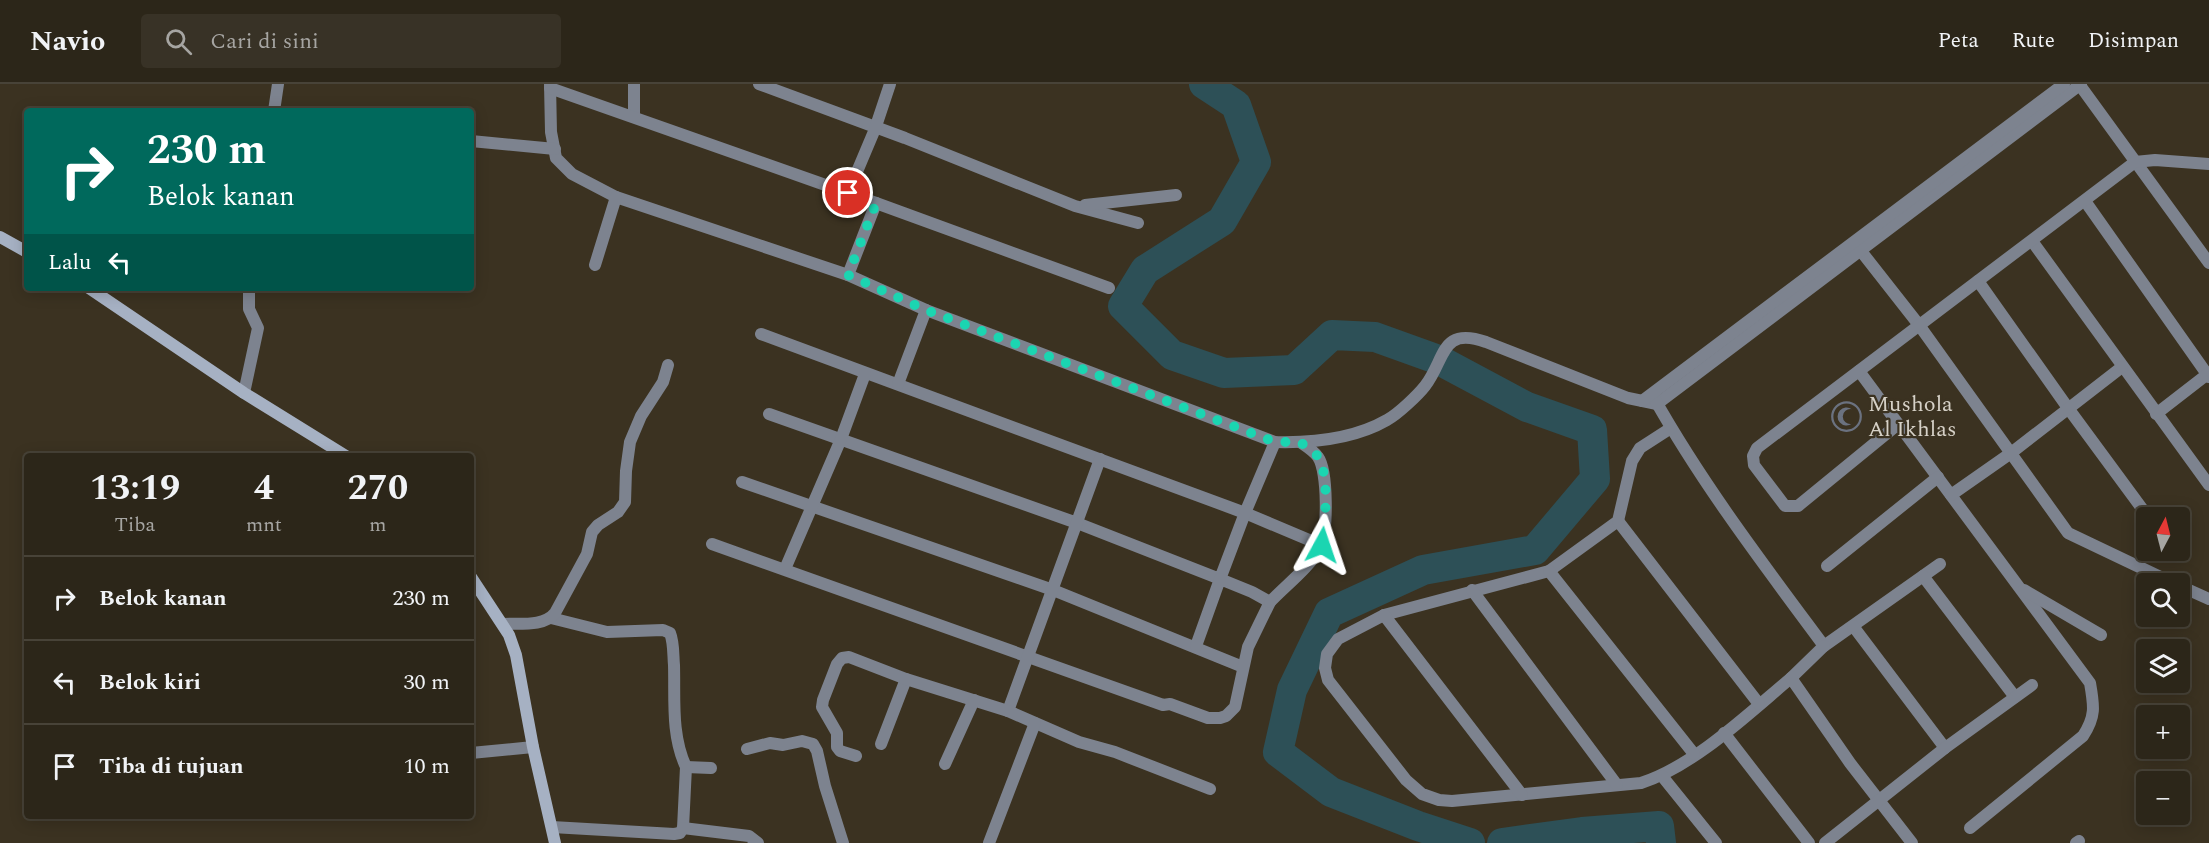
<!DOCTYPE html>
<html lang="id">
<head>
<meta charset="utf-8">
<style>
	:root { --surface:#2c2619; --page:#383226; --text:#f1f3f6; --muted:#a6a5a2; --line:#484338 }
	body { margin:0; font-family:Spectral,serif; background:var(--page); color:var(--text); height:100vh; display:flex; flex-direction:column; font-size:22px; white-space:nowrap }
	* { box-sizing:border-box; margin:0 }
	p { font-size:20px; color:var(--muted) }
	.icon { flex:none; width:33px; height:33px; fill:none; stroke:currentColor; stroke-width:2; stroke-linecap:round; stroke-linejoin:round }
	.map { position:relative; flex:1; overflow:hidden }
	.side { position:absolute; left:24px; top:369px; width:450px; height:366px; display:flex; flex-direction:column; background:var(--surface); border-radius:6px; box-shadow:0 3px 15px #0003,0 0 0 2px var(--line) }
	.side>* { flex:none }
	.guide { position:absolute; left:24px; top:24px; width:450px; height:183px; border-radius:6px; box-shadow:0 3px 15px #0003,0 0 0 2px var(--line); background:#00695c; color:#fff; overflow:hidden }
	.needle { width:39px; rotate:7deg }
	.buttons { position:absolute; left:2136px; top:423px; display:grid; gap:12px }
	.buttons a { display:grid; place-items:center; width:54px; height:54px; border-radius:6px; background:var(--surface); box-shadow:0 3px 15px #0003,0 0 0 2px var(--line); font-size:30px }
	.pin { position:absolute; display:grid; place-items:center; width:51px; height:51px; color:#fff; margin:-26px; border:3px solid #fff; border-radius:50%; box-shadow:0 2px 6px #0007 }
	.me { position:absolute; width:66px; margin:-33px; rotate:5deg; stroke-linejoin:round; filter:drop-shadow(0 0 4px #0008) }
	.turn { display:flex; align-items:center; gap:21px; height:126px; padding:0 24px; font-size:27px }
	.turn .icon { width:78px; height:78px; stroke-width:2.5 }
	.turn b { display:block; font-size:42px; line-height:51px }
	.then { display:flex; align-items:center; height:57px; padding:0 24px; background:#0003; gap:12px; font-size:22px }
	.eta { display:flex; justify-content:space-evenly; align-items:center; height:102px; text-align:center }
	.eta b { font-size:36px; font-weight:700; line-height:42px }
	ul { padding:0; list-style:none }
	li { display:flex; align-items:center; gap:18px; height:84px; padding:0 24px; border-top:2px solid var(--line) }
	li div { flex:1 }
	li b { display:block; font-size:22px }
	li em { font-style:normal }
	header { display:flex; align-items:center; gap:36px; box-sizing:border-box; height:84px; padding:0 30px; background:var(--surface); border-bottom:2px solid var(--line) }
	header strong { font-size:28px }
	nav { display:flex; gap:33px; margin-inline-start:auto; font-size:21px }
	.search { width:420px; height:54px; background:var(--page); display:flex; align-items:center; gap:15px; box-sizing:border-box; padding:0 21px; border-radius:6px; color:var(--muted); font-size:22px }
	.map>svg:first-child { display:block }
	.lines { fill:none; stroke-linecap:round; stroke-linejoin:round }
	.river { stroke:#2d5057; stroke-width:30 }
	.street { stroke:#7d838f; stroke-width:12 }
	.secondary { stroke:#a6b1c3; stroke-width:12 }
	.route { stroke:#1bd5b1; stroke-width:10; stroke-dasharray:0 18 }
	.labels { text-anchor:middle; stroke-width:4.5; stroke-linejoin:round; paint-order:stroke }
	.poi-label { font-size:22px; fill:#d6d1c7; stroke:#3b3221; text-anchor:start }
</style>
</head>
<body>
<header>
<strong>Navio</strong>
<div class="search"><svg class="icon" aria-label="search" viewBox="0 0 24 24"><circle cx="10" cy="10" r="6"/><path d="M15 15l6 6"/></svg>Cari di sini</div>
<nav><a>Peta</a><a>Rute</a><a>Disimpan</a></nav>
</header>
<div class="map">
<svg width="2209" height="759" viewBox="0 0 2209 759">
	<rect width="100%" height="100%" fill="#3b3221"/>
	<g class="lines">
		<g class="river">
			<polyline points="1204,0 1236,21 1256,78 1222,137 1145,186 1123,222 1172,271 1224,289 1294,286 1332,251 1375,253 1439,276 1527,323 1592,346 1595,395 1535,466 1423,486 1329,529 1292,606 1278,668 1331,708 1418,742 1470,759"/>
			<polyline points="1502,759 1582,748 1659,742 1661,759"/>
		</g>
		<g class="street">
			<polyline points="550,0 551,48 556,74 572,90 616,113 848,191"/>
			<polyline points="634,0 634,32"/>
			<polyline points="759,0 905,54 1075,122 1138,139"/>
			<polyline points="890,0 875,45 848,109 876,119 848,191 926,226"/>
			<polyline points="2079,0 2209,179"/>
			<polyline points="550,4 848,109"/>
			<polyline points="274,27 278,0"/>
			<polyline points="471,57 555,65"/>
			<polyline points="2085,117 2209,293"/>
			<polyline points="876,119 1109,204"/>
			<polyline points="1085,121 1176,111"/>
			<polyline points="2032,157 2209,401"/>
			<polyline points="1857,162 1919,241 2068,449 2175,500"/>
			<polyline points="595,181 616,113"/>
			<polyline points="1978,197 2068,324 2149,434"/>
			<polyline points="761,250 1245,429 1321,461"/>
			<path d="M1859,287L2090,599C2094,622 2096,632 2083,652L1970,744"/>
			<path d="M898,300L926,226L1275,358C1312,359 1354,355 1387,336C1398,330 1418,311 1425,302C1446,275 1440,242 1486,258L1628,314L1657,320L2081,0"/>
			<polyline points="244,309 258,244 249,225 249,204"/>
			<path d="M1654,314C1703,401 1764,481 1824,562L1940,480"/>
			<polyline points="1642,317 2064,0"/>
			<polyline points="769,330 1077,439 1220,495 1245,429 1275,358"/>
			<polyline points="2156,330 2209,289"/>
			<polyline points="1897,341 1798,422 1785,422 1754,381 1753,372 1757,364 2135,78 2155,76 2209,80"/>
			<path d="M1671,344L1640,364L1632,377L1618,437L1549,487L1384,531L1338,555L1327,570L1325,584L1328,596L1406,696L1422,710L1439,716L1452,717L1641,699C1694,682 1748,630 1791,594"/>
			<polyline points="742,398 1053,506 1243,583"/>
			<polyline points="1951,411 2011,369 2122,283"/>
			<polyline points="1618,437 1759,620"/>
			<polyline points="712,460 1163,621 1170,620 1208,634 1220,634 1226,632 1235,623 1248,563 1270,518 1252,508 1220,495 1196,562"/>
			<polyline points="1827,482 1938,393"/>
			<polyline points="785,485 841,355 865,290"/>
			<polyline points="1549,487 1694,670"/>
			<polyline points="1923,492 2015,613"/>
			<polyline points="2180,502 2209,515"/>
			<polyline points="1472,506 1617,701"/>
			<polyline points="2024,506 2101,551"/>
			<path d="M1270,518C1286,501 1309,484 1320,464C1328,449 1328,387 1318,373C1314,367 1306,362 1300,358"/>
			<polyline points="1384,531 1522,711"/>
			<path d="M551,534L607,548L663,546L670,549C674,559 673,571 674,581C675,615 671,651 686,683"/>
			<path d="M503,540C519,539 544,543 555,529L587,470L592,448L598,441L618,428L625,418L626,387L630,358L641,332L663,298L668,281"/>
			<polyline points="1853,542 1945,664"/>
			<polyline points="1824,562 1791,594 1850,679 1912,759"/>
			<polyline points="1008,627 1100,375"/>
			<polyline points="1724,649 1809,759"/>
			<polyline points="881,660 906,595"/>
			<polyline points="747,665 770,659 783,661 802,657 813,660 817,667 825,702 843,759"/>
			<polyline points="471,669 533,663"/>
			<polyline points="856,672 840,667 837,663 837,649 822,623 823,616 837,580 842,574 849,573 906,595 1008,627 1079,658 1115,668 1210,705"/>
			<polyline points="945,680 974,616"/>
			<polyline points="1662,692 1716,759"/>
			<polyline points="552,743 674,750 680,749 683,744 686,683 711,684"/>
			<polyline points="683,744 749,752 758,759"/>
			<polyline points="989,759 1035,639"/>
			<polyline points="1825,759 1945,664 2032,601"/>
			<polyline points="2076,759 2079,757"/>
		</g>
		<g class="secondary">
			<polyline points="0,153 27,168"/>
			<polyline points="89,204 244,309 346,372"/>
			<polyline points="471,493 509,551 516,571 533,663 555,759"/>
		</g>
	</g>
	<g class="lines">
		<path class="route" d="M848,109L876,119L848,191L926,226L1275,358H1300C1306,363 1314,367 1318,373C1330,391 1325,440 1322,461"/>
	</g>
	<defs>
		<symbol id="mosque-ring" viewBox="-11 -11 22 22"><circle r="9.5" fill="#3b3221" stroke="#6b7280" stroke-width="1.5"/><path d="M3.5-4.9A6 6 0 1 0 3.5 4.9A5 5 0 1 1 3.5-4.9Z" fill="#6b7280"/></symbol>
	</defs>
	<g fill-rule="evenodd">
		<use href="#mosque-ring" x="1830" y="316" width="33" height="33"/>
	</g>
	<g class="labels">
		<g class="poi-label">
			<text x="1868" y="327">Mushola<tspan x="1868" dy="25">Al Ikhlas</tspan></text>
		</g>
	</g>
</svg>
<div class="buttons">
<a><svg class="needle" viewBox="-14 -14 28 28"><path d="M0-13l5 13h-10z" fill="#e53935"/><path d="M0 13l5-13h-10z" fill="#a6a5a2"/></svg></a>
<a><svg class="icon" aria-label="search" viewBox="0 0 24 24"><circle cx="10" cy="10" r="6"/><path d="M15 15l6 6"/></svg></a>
<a><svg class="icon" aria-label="layers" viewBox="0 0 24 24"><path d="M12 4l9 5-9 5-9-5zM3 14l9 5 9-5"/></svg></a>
<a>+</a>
<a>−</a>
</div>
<div class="pin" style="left:848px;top:109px;background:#d93025"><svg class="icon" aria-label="arrive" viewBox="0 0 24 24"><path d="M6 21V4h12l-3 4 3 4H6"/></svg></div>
<svg class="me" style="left:1322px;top:461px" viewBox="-20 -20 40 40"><path d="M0-17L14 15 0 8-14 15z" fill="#1bd5b1" stroke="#fff" stroke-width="4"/></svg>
<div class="guide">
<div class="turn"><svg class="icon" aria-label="right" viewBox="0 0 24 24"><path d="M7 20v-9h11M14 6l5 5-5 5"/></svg><div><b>230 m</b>Belok kanan</div></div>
<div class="then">Lalu<svg class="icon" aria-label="left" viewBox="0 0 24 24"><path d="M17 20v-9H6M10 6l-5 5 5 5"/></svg></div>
</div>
<section class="side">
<div class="eta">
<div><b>13:19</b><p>Tiba</p></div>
<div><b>4</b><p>mnt</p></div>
<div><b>270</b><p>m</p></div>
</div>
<ul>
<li><svg class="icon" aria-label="right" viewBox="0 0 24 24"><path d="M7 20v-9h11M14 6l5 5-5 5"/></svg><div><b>Belok kanan</b></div><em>230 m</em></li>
<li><svg class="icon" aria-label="left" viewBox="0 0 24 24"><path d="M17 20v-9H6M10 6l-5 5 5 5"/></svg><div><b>Belok kiri</b></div><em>30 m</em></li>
<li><svg class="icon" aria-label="arrive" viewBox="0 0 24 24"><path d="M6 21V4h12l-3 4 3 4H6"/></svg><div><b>Tiba di tujuan</b></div><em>10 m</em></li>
</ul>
</section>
</div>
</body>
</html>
